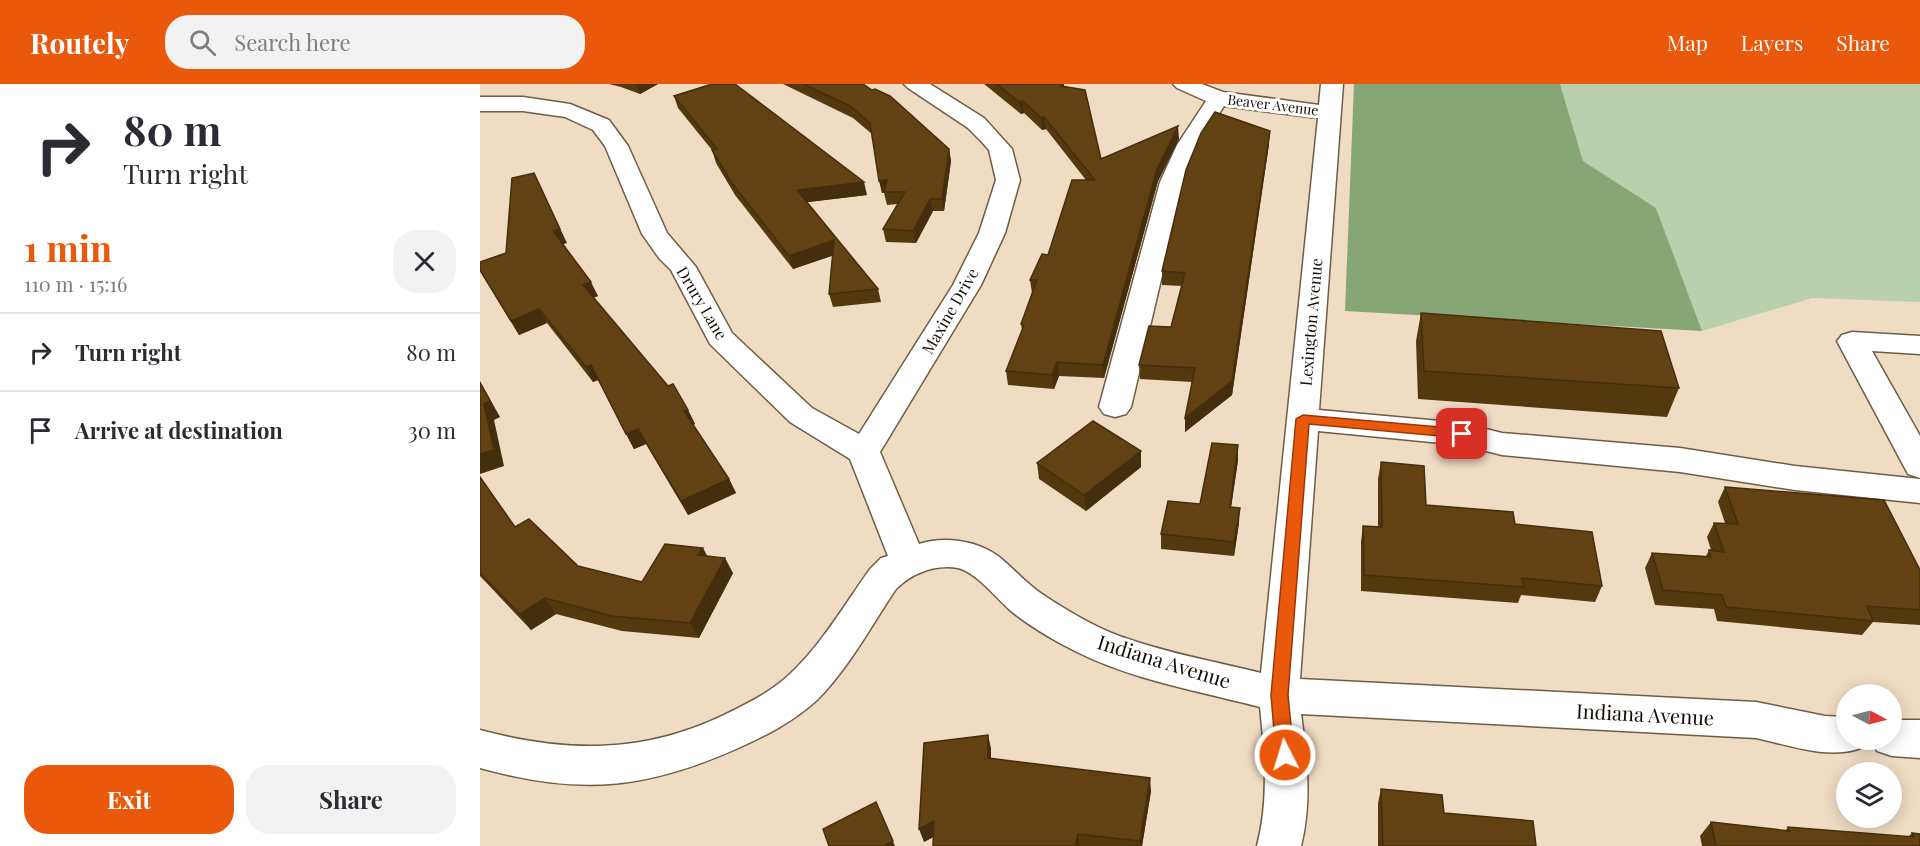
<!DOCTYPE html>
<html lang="en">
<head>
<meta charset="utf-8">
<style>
	:root { --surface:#fff; --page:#f2f2f3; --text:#2b2b33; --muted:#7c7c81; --line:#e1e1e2; --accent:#ea580c }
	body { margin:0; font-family:"Playfair Display",serif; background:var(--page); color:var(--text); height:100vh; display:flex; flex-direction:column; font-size:22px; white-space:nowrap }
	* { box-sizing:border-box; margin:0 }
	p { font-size:20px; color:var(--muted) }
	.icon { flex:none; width:33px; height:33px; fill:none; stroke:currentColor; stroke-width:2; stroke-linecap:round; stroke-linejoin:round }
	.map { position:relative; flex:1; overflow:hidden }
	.panel { display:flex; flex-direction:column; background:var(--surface); width:480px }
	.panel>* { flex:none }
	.top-card { background:#fff; color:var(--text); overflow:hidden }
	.needle { width:39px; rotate:97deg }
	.tools { position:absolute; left:1356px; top:600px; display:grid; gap:12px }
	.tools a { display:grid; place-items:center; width:66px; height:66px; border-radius:50%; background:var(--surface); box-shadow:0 3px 15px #0003; font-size:30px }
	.pin { position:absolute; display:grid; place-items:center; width:51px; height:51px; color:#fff; margin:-26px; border-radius:12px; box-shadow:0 3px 9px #0006 }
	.me { position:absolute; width:66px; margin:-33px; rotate:355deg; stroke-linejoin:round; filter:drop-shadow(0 0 4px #0008) }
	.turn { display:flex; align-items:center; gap:21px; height:126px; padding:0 24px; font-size:27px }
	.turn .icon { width:78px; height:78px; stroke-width:2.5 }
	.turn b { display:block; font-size:42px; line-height:51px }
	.round { display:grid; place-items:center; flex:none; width:63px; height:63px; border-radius:24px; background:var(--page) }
	.head { display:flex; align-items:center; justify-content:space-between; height:102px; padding:0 24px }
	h1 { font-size:36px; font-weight:700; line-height:45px; color:var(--accent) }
	.action { display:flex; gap:12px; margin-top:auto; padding:12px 24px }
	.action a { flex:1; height:69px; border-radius:24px; background:var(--accent); color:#fff; font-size:24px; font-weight:700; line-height:69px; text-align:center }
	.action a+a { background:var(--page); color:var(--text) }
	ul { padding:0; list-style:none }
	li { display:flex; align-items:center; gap:18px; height:78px; padding:0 24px; border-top:2px solid var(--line) }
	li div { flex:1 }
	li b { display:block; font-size:22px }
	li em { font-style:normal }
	header { display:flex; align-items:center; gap:36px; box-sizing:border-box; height:84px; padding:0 30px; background:var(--accent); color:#fff }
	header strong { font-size:28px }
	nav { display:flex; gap:33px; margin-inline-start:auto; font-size:21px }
	.search { width:420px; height:54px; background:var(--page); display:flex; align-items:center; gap:15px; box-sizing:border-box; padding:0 21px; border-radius:24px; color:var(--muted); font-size:22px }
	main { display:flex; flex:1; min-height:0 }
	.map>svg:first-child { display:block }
	.green { fill:#b8d0ab }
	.forest { fill:#87a676 }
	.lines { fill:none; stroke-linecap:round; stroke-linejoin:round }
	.minor-casing { stroke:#6e5d47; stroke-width:3 }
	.minor { fill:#fff; fill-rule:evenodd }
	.wall { fill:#54390f }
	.shaded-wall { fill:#452e0d }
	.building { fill:#624212; stroke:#452e0d; stroke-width:1.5 }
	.route { fill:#ea580c; stroke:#983908; stroke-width:1.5 }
	.labels { text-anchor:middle; stroke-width:6; stroke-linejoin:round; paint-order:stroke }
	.far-street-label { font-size:14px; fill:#130d05; stroke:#fff }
	.street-label { font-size:16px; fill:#130d05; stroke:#fff }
	.near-street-label { font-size:20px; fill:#130d05; stroke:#fff }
</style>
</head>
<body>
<header>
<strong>Routely</strong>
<div class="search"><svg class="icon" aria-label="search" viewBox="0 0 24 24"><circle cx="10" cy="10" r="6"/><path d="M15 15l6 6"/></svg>Search here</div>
<nav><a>Map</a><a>Layers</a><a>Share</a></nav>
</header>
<main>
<section class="panel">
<div class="top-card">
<div class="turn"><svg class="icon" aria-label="right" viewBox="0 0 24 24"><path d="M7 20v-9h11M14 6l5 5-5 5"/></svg><div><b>80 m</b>Turn right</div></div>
</div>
<div class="head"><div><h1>1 min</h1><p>110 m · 15:16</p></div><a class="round"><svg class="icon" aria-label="close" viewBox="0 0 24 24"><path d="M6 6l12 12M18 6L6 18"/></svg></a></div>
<ul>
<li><svg class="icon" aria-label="right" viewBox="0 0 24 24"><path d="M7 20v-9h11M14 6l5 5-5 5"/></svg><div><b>Turn right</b></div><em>80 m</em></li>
<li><svg class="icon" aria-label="arrive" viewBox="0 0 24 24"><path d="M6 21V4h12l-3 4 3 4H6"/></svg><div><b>Arrive at destination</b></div><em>30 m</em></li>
</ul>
<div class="action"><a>Exit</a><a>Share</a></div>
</section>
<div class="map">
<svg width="1440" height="762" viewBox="0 0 1440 762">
	<rect width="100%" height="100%" fill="#f0dbc3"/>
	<polygon class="green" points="1080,0 1440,0 1440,218 1332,214 1222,247 1176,124 1103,77"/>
	<polygon class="forest" points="874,0 1080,0 1103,77 1176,124 1222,247 865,227"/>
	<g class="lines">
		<defs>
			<g id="minor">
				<path d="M424,0H450L504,34L532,65L540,96L525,149L501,201L400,368L439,460C463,452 496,456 518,472C532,483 544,497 559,508C584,525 619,546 648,555C691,570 737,578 781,589L838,34L744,22L719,61L704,98L651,323L646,330L635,333L624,330L619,323L680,98L697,61L726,17L697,4L693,0H722L743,8L839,21L841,0H863L839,326L982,339L1022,349L1200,364L1315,382L1440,395V419L1315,406L1200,388L1022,371L982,361L838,347L820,595L1276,618L1345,632L1366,633V656H1385L1381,664C1348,676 1309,661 1276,654L821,630C827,674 832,718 821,762H777C789,716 785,670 780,623C719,607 653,596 597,568C575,557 549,542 531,527C517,515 496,488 478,484C455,480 432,489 416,505C391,542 369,584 337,616C313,638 285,652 256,665C163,706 98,711 0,684V646C87,669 162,670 244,631C268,619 291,608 310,590C342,560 365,520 390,485L401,474L408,472L370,375L310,338L230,260L191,186L179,174L162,150L125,62L113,46L85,33L43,27H0V13H43L90,20L129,36L148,62L187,149L216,183L252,249L332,324L379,350L473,201L499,149L516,96L509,66L500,56L488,44L428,4Z"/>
				<polygon points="1372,248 1440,252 1440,270 1392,267 1440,352 1440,394 1428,390 1357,257 1362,251"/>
				<polygon points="1412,636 1440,636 1440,674 1412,672 1397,667 1392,656 1412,656"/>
			</g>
		</defs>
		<use href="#minor" class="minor-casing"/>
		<use href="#minor" class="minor"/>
	</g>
	<g class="wall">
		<polygon points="129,0 178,0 160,10 141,3"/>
		<polygon points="303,0 383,0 469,65 471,77 464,127 453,127 436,159 406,158 403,145 418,120 407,121 404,109 402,109 392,50 373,34"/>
		<polygon points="504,0 584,0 584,2 621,75 699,55 678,97 624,294 579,292 574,305 528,301 526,287 542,246 541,240 552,209 550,196 568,171 606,96 566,45 562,46 544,29 541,30"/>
		<polygon points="194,12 387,111 327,118 398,205 401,218 353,223 349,210 353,171 313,185 255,111 236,79 232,66 198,24"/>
		<polygon points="789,60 752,311 705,348 712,298 660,295 659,281 691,243 702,202 682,201 682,187"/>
		<polygon points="87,159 82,160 118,212 113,214 208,326 215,340 213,341 249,395 256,409 208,431 166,360 154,365 118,296 113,298 67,239 39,251 0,187 26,169"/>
		<polygon points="941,229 1199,304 1187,333 938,315 936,257"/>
		<polygon points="758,361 758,376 751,423 759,439 754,472 681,465 681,450 720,420"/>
		<polygon points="901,378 946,421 1035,440 1122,502 1115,518 1041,511 1038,519 881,507 881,458 883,442 898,443 898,395"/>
		<polygon points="557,379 661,383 606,427 559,395"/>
		<polygon points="0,393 35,443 98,482 162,498 228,472 253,489 219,554 142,547 76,530 51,546 0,492"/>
		<polygon points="1245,403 1440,486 1440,541 1393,538 1382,551 1237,537 1234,525 1175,521 1165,484 1172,469 1226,472 1229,466 1231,466 1227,453 1234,439 1245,439 1238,418"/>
		<polygon points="511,664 511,675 671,707 662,762 453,762 453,753 444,758"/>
		<polygon points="901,705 964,729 1056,762 898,762 898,719"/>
		<polygon points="1231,738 1305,747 1308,743 1428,753 1432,749 1440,762 1222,762 1220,752"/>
	</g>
	<g class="shaded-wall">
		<polygon points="156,0 178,0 160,10"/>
		<polygon points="543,17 544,29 541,30 539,18"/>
		<polygon points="564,33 566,45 562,46 561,34"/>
		<polygon points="698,42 699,55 678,97 624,294 623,281 677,85"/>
		<polygon points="790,47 789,60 752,311 705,348 705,334"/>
		<polygon points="469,65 471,77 464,127 462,115"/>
		<polygon points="54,89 87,159 80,161 73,147"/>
		<polygon points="407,96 404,109 402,109 399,97"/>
		<polygon points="384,98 387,111 321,119 317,106"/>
		<polygon points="450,115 453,127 436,159 433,147"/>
		<polygon points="354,156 358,170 313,185 309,172"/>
		<polygon points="111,198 118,212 110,215 103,201"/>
		<polygon points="59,225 67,239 39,251 31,237"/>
		<polygon points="577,278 579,292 574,305 572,291"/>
		<polygon points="111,281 118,296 113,298 106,283"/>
		<polygon points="0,297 20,333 14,336 24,382 0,390"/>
		<polygon points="208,326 215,340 210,342 204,327"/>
		<polygon points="158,345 166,360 154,365 146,350"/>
		<polygon points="758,361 758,376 749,438 750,423"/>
		<polygon points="661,367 661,383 606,427 604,411"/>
		<polygon points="249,395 256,409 208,431 201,417"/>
		<polygon points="760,424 759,439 754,472 754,458"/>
		<polygon points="223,464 231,479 218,471"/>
		<polygon points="245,474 253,489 219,554 210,539"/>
		<polygon points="65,514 76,530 51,546 40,530"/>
		<polygon points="508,651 511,664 511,687 508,674"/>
		<polygon points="670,694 671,707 662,762 660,762 660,757"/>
		<polygon points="396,718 415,762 404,762"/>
		<polygon points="454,737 459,750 444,758 439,745"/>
		<polygon points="598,750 600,762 595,762"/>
	</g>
	<g class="building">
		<polygon points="232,0 255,0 384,98 317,106 398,205 349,210 354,156 309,172 251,98 232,66 237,65 194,12"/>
		<polygon points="323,0 383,0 392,6 395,5 410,12 469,65 462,115 450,115 433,147 403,145 425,108 404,108 407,96 399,97 390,39 370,22"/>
		<polygon points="517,0 581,0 581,2 605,6 621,75 698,42 677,85 623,281 577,278 572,291 526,287 544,241 541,240 557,196 550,196 562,170 568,171 592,96 615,96 564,33 561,34 543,17 539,18"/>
		<polygon points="735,28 790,47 752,297 705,334 715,284 659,281 669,242 691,243 705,189 682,187 706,86 721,49"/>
		<polygon points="54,89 80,145 73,147 111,198 103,201 188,302 193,300 208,326 204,327 249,395 201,417 158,345 146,350 111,281 106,283 59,225 31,237 0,186 0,178 26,169 32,94"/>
		<polygon points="941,229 1181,247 1199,304 944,287"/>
		<polygon points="0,299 10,317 4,320 14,366 0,370"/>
		<polygon points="613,337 661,367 604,411 557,379"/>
		<polygon points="732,359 758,361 750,423 760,424 754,458 681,450 688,417 720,420"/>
		<polygon points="901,378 944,382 946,421 1033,428 1035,440 1112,448 1122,502 1042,494 1044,503 884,491 883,442 902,443"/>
		<polygon points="0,393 35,443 49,435 98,482 162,498 185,460 223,464 218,471 245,474 210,539 132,532 65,514 40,530 0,489"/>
		<polygon points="1245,403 1404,416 1440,486 1440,526 1387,522 1393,537 1246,523 1242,511 1183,506 1172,469 1231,473 1229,466 1244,468 1234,439 1258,440"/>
		<polygon points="508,651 508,674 670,694 660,757 598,750 595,762 453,762 454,737 439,745 444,659"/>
		<polygon points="901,705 962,711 964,729 1053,737 1056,762 903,762"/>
		<polygon points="396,718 413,757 404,762 349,762 343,745"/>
		<polygon points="1231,738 1310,747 1308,743 1434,753 1432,749 1440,750 1440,762 1236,762"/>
	</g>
	<polygon class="route" points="823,331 982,345 989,350 982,354 829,340 808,611 814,671 811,676 805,679 799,676 796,671 791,611 816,335"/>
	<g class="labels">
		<g class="far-street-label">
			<text transform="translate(793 21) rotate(7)" y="5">Beaver Avenue</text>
		</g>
		<g class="street-label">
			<text transform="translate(222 219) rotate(59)" y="6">Drury Lane</text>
			<text transform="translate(470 227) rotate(-60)" y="6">Maxine Drive</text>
			<text transform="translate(831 238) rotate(-85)" y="6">Lexington Avenue</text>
		</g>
		<g class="near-street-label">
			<text transform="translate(684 578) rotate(17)" y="7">Indiana Avenue</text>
			<text transform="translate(1165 631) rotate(3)" y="7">Indiana Avenue</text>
		</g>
	</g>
</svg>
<div class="tools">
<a><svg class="needle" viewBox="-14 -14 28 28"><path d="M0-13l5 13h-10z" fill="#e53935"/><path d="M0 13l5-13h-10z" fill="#7c7c81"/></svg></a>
<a><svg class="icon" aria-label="layers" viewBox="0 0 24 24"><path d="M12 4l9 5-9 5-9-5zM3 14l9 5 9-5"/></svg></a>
</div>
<div class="pin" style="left:982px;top:350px;background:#d93025"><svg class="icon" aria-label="arrive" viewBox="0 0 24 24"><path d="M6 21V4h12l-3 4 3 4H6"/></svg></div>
<svg class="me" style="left:805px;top:671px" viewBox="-20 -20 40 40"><circle r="17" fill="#ea580c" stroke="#fff" stroke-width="3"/><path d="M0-11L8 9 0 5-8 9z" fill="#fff"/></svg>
</div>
</main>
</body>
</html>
